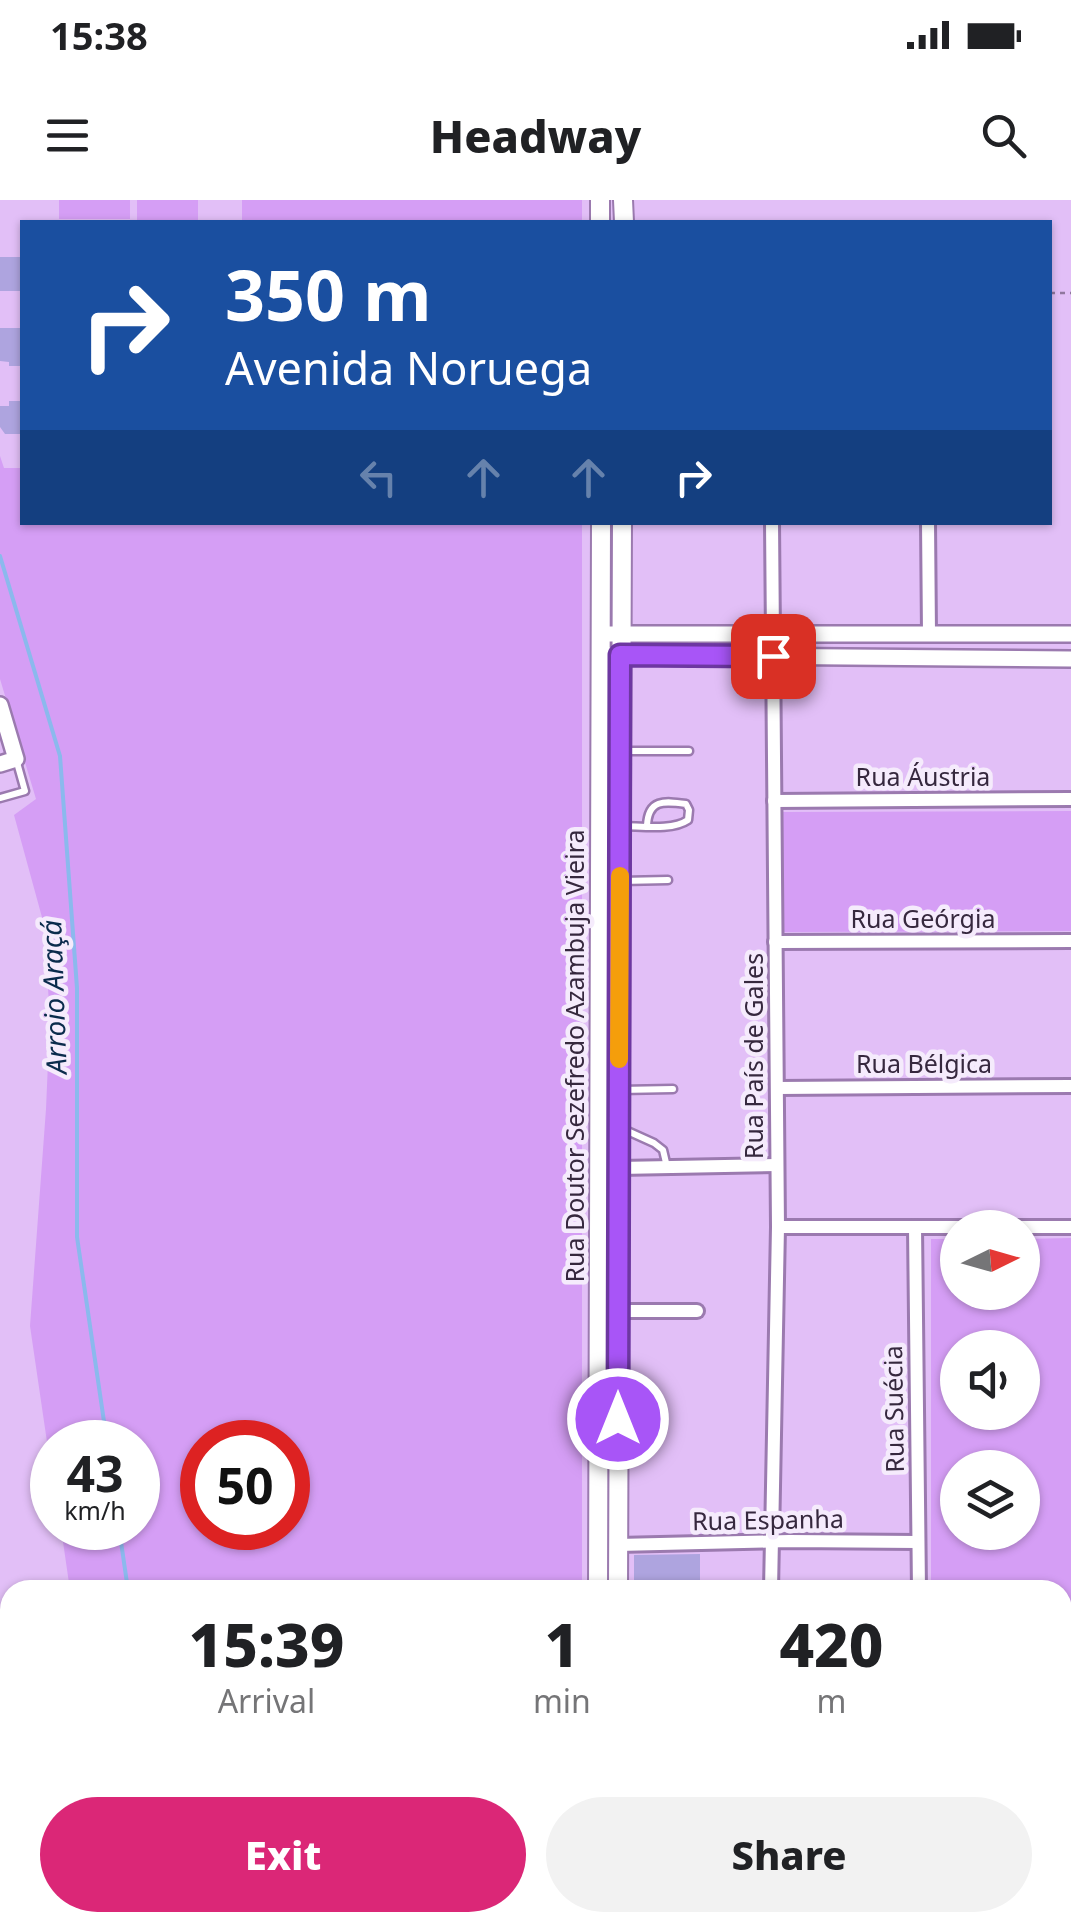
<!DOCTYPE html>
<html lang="en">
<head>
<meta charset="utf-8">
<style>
	:root { --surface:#fff; --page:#f2f2f2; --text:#202124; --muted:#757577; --accent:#db2777 }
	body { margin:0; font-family:"Noto Sans",sans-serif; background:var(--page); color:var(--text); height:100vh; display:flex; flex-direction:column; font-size:38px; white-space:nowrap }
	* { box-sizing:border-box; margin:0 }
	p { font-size:32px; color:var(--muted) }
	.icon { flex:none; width:55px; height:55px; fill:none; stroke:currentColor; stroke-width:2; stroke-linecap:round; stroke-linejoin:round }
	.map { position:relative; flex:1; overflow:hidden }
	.sheet { position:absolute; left:0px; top:1380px; width:1072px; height:352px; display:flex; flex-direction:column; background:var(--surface); border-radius:30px 30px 0 0; box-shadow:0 2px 8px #0004 }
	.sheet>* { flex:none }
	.guide { position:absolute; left:20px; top:20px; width:1032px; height:305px; border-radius:0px; box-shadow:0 2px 8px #0004; background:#1a4fa0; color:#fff; overflow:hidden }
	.needle { width:65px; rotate:85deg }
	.controls { position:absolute; left:940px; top:1010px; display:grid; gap:20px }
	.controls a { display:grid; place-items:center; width:100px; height:100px; border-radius:50%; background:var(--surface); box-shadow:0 2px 8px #0004; font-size:50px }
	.speed { position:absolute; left:30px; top:1220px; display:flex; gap:20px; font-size:50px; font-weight:700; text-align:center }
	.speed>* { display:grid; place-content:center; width:130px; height:130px; border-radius:50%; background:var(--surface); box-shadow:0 2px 8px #0004; line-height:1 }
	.speed small { font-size:25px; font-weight:400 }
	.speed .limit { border:15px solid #d22; background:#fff; color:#111 }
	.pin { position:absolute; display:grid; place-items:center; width:85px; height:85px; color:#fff; margin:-42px; border-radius:20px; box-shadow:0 5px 15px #0006 }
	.me { position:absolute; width:110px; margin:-55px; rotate:0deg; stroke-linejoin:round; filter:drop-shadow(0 0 8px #0008) }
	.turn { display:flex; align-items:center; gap:35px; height:210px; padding:0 40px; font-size:45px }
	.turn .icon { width:130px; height:130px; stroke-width:2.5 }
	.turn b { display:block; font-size:70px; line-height:85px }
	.lanes { display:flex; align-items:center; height:95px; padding:0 40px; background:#0003; justify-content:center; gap:50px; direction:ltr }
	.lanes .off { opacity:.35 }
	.eta { display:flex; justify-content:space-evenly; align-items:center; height:170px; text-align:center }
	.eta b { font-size:60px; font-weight:800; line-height:70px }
	.button { display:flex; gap:20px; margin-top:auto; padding:20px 40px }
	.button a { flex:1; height:115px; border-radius:60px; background:var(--accent); color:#fff; font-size:40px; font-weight:800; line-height:115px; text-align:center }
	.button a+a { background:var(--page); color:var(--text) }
	.status { display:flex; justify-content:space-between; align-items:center; height:70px; padding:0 50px; background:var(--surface); direction:ltr }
	.status svg { height:28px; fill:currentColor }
	header { display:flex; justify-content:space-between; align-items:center; height:130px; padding:0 40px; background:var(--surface); font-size:45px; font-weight:800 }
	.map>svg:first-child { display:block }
	.green { fill:#d59ef5; fill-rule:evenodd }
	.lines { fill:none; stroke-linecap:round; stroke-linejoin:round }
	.stream { stroke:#8bb9ed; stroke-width:4 }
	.building { fill:#aea4df }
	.service-casing { stroke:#9b7aaf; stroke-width:11 }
	.minor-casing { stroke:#9b7aaf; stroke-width:18 }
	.tertiary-casing { stroke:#9b7aaf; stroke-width:20 }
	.secondary-casing { stroke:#9b7aaf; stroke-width:22 }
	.path { stroke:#90779e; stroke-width:2.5; stroke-dasharray:5 5; stroke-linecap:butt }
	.service { stroke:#fff; stroke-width:6 }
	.minor { stroke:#fff; stroke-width:12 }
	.tertiary { stroke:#fff; stroke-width:15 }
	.secondary { stroke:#fff; stroke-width:18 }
	.route-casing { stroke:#6d37a1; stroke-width:25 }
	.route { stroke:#a855f7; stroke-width:18 }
	.slow { stroke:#f59e0b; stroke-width:18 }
	.labels { text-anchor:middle; stroke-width:9; stroke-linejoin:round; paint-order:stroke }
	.street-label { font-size:25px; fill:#36283e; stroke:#f5ebfc }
	.water-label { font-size:28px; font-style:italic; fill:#0a2b4c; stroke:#f5ebfc }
</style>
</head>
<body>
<div class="status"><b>15:38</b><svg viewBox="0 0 49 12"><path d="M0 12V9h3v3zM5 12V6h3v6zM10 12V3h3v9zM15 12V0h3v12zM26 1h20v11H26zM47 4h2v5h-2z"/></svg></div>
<header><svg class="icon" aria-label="menu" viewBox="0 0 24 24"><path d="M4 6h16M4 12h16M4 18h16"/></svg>Headway<svg class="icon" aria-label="search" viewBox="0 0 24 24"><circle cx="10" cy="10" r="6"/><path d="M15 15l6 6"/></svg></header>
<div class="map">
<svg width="1071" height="1731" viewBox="0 0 1071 1731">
	<rect width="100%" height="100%" fill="#e2bff7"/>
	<g class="green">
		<rect x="59" y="0" width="71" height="19"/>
		<rect x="137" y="0" width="61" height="22"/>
		<rect x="242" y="0" width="340" height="22"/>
		<path d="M0,256L4,268H22V322L582,323V1390H70L61,1328H138V1242H52V1276L30,1126L46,909L50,816L43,721L14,615L36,599L0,479ZM288,1242V1328H202V1242Z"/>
		<polygon points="1071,611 1071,731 783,732 783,612"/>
		<path d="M1071,1038V1540H1063L1062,1390H931V1039H957L958,1092H1022L1023,1039ZM958,1148H1022V1212H958ZM958,1268H1022V1332H958Z"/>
		<polygon points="104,1723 229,1723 230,1731 104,1731"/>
	</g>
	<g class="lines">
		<g class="stream">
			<polyline points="0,356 60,556 77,788 77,1037 107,1242"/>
			<polyline points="119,1328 128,1390"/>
			<polyline points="177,1722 178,1731"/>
		</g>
	</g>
	<g class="building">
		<rect x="0" y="57" width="22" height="34"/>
		<polygon points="0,128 22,128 22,166 9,166 9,162 0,161"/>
		<polygon points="9,201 22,201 22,234 5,234 0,227 0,206 9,206"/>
		<polygon points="700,1354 700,1390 634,1390 634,1355"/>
	</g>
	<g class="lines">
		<defs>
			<g id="service">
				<polyline points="626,551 689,551"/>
				<polyline points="0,598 25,591 16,559"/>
				<path d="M621,626C641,626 672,631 688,620L689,610L686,604C664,601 648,599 647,626"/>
				<polyline points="621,681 668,680"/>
				<polyline points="620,890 673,889"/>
				<polyline points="623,929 654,943 663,950 667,967"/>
				<polyline points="261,1722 263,1731"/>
				<polyline points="295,1722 295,1724 421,1731"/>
			</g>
			<g id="minor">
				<polyline points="928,322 929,434"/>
				<polyline points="774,601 1071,599"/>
				<polyline points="775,742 1071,741"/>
				<polyline points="777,888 1071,886"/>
				<polyline points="619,968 777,965"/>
				<polyline points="778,1027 1071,1027"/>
				<polyline points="915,1027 919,1390"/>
				<polyline points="619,1111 697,1111"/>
				<polyline points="618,1345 789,1341 918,1342"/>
				<polyline points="771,1390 778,1027 772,322"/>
				<polyline points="1062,1551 1071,1551"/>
				<polyline points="1062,1693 1071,1693"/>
				<polyline points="916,1722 916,1731"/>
			</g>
			<g id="tertiary">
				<polyline points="601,434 1071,434"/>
				<polyline points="601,455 1071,459"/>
				<polyline points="0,505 16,559 0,564"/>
			</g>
			<g id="secondary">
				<polyline points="600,0 600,22"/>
				<polyline points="623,0 624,22"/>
				<polyline points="598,1390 601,322"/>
				<polyline points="618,1390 622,322"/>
				<polyline points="597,1731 597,1722"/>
				<polyline points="617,1731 617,1722"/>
			</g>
		</defs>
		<use href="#service" class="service-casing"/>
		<use href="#minor" class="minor-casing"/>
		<use href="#tertiary" class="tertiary-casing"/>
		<use href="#secondary" class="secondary-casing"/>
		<g class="path">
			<polyline points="1050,93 1071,93"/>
			<polyline points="722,1731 722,1722"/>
		</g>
		<use href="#service" class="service"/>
		<use href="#minor" class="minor"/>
		<use href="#tertiary" class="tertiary"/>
		<use href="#secondary" class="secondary"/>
	</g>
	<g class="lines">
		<defs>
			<polyline id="route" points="618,1219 620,455 773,456"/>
		</defs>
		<use href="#route" class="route-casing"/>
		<use href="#route" class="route"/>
		<polyline class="slow" points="619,859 620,676"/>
	</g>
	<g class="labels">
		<g class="street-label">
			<text x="923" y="586">Rua Áustria</text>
			<text x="923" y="728">Rua Geórgia</text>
			<text transform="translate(575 856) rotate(-90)" y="9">Rua Doutor Sezefredo Azambuja Vieira</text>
			<text transform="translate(754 856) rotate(-90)" y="9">Rua País de Gales</text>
			<text x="924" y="873">Rua Bélgica</text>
			<text transform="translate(894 1209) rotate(-91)" y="9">Rua Suécia</text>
			<text transform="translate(768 1320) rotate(-1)" y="9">Rua Espanha</text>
		</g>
		<g class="water-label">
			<text transform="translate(54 797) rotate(-92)" y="10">Arroio Araçá</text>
		</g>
	</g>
</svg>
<div class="controls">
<a><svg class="needle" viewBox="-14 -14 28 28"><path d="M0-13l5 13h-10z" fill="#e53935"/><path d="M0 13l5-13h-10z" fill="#757577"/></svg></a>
<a><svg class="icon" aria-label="sound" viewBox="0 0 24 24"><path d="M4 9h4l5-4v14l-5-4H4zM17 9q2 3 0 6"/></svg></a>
<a><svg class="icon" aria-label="layers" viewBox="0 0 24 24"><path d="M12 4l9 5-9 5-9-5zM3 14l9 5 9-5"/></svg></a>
</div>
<div class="speed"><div>43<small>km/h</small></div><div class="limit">50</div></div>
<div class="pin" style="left:773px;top:456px;background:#d93025"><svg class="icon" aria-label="arrive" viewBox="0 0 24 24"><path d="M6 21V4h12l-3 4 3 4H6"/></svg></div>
<svg class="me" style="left:618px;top:1219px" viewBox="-20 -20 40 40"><circle r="17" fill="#a855f7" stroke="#fff" stroke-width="3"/><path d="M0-11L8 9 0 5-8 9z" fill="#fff"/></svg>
<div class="guide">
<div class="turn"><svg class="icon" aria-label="right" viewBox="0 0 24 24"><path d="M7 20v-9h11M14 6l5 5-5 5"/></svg><div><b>350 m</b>Avenida Noruega</div></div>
<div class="lanes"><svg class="icon off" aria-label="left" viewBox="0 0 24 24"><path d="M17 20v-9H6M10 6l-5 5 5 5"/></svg><svg class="icon off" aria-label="ahead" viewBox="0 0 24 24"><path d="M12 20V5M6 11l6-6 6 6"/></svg><svg class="icon off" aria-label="ahead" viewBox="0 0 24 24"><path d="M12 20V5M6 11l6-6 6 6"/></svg><svg class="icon" aria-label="right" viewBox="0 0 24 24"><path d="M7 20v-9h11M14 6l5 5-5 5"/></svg></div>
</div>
<section class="sheet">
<div class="eta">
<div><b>15:39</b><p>Arrival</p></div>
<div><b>1</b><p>min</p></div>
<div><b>420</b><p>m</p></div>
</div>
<div class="button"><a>Exit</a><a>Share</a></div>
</section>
</div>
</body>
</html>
